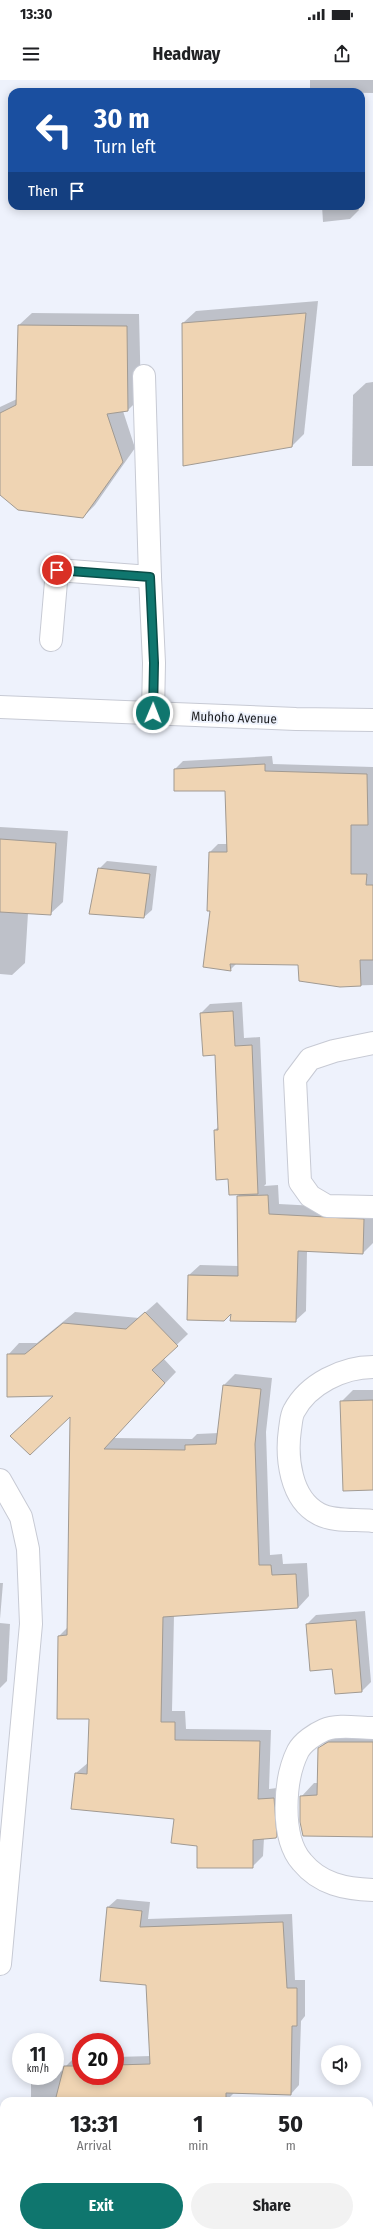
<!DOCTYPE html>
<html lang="en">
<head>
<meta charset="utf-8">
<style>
	:root { --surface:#fff; --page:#f2f2f2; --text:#202124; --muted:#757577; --accent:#0f766e }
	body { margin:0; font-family:"Fira Sans Condensed",sans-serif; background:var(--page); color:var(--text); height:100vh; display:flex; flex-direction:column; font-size:15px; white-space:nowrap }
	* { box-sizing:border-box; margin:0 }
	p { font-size:13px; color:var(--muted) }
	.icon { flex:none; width:22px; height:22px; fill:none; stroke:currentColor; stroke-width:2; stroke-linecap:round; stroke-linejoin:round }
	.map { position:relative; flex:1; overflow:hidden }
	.side { position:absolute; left:0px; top:2017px; width:373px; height:140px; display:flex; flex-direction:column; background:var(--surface); border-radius:12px 12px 0 0; box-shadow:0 2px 10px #0003 }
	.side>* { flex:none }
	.banner { position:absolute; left:8px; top:8px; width:357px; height:122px; border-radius:12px; box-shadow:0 2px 10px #0003; background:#1a4fa0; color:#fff; overflow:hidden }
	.fabs { position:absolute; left:321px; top:1965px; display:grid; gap:8px }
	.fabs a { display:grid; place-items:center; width:40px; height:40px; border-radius:50%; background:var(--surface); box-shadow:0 2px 10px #0003; font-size:20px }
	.speed { position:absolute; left:12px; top:1953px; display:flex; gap:8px; font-size:20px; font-weight:700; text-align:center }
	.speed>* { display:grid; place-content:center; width:52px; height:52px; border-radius:50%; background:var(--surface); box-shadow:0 2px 10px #0003; line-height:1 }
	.speed small { font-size:10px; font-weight:400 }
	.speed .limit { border:6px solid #d22; background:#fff; color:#111 }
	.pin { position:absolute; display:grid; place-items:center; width:34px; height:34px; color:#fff; margin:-17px; border:2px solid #fff; border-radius:50%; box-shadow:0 1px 4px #0007 }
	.me { position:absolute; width:44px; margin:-22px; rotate:1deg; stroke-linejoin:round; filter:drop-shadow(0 0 3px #0008) }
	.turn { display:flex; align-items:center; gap:14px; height:84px; padding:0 20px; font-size:18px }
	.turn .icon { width:52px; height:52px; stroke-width:2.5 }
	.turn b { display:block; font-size:28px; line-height:34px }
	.then { display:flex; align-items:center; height:38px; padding:0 20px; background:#0003; gap:8px; font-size:15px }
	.eta { display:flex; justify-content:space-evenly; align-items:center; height:68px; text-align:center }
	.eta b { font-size:24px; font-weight:700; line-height:28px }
	.cta { display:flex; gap:8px; margin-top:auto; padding:8px 20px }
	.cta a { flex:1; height:46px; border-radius:24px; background:var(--accent); color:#fff; font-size:16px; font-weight:700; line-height:46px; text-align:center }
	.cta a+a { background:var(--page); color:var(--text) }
	.status { display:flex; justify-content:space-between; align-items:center; height:28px; padding:0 20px; background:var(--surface); direction:ltr }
	.status svg { height:11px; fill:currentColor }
	header { display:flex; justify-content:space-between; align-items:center; height:52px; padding:0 20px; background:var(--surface); font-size:18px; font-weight:700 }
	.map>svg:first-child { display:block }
	.shadow { fill:#0003 }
	.building { fill:#efd4b3; stroke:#a19a92 }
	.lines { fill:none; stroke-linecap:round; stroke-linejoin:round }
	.minor-casing { stroke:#c7cad4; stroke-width:24 }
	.minor { stroke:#fff; stroke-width:22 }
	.route-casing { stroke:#0a4d48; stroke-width:10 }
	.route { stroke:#0f766e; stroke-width:7 }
	.labels { text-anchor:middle; stroke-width:4; stroke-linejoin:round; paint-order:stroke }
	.street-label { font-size:13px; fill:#1d1f22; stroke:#eef2fc }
</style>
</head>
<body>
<div class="status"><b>13:30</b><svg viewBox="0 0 49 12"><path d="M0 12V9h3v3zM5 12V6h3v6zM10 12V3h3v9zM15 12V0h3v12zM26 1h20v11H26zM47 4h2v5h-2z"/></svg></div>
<header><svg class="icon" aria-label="menu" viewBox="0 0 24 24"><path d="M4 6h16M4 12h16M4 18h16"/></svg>Headway<svg class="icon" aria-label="share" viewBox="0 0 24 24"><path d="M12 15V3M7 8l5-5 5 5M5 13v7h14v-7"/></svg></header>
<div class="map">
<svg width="373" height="2157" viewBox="0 0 373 2157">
	<rect width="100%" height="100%" fill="#eef2fc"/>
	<g class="shadow">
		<polygon points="310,0 373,0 373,13 310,12"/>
		<polygon points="322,126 359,126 359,130 350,139 323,142"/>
		<polygon points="318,221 304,354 292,366 183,243 196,231"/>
		<polygon points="32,233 139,234 141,317 128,330 123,331 135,368 95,425 83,437 0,414 0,327 17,319 19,245"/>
		<polygon points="373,302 373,386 352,386 353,315 366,303"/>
		<polygon points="272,676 273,684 373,687 373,905 340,906 299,884 237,883 230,890 212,830 210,772 218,764 228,764 226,710 175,689 183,681"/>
		<polygon points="0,747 68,751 63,822 50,834 28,833 25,883 12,895 0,894"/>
		<polygon points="107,781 157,786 152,830 144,837 99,789"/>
		<polygon points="242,922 244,958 260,957 266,1104 264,1106 278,1105 279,1124 373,1129 373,1163 363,1173 307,1171 306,1231 295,1241 189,1195 200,1185 239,1186 238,1116 241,1113 229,1098 215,1050 219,1046 216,974 201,933 210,924"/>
		<polygon points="157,1222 188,1254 163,1278 176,1292 113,1358 192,1359 197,1354 219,1353 224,1305 235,1294 272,1298 266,1352 270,1475 282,1474 283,1484 307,1483 309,1516 298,1528 174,1535 172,1631 185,1631 186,1649 271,1650 269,1709 285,1707 287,1746 275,1757 264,1758 263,1776 252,1787 198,1766 175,1738 76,1693 89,1682 90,1638 59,1556 68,1547 71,1334 54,1315 8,1275 19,1263 37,1263 75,1232 139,1238"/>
		<polygon points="353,1310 373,1310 373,1409 341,1322"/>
		<polygon points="0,1503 3,1503 0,1539"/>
		<polygon points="365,1531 371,1602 362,1611 333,1588 307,1544 316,1535"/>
		<polygon points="0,1543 10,1544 7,1601 0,1608"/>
		<polygon points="373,1649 373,1756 301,1717 314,1703 318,1703 319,1668 333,1655"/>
		<polygon points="117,1819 150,1822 148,1839 292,1834 295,1900 305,1900 305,1936 301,1941 299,2005 291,2014 234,2013 226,2021 31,2021 31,2001 35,1996 55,1996 55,1992 64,1991 65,1987 74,1978 81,1978 81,1996 115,1996 115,1977 151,1976 147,1904 108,1827"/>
		<rect x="78" y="2153" width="68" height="4"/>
		<polygon points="203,2153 242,2153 242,2157 204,2157"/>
	</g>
	<g class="building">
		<polygon points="306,233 292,367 183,386 182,243"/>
		<polygon points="18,245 127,246 128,331 107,334 123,382 83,438 18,430 0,415 0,333 16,325"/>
		<polygon points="265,684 265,691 367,694 368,745 351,745 351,794 367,794 366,805 373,805 373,880 360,880 361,906 340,907 299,901 298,885 230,884 231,891 203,887 210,831 207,831 209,772 227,772 225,711 174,711 174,689"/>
		<polygon points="0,759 56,763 51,835 0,832"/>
		<polygon points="98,788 150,794 144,838 89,834"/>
		<polygon points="233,931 235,966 252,965 258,1114 229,1115 228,1099 216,1100 214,1050 218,1050 215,975 203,976 200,933"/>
		<polygon points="268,1115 269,1134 364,1139 363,1174 298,1171 296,1242 230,1241 231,1234 224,1241 187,1240 188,1195 238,1196 237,1116"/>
		<polygon points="145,1232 178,1266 152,1290 165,1303 104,1369 185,1370 185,1365 216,1364 223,1305 261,1309 255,1364 259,1485 271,1485 272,1495 296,1494 298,1528 163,1537 161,1642 175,1642 175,1660 260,1661 258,1719 274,1718 277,1756 276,1758 253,1760 253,1788 197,1788 197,1766 171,1763 174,1739 71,1729 75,1693 87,1694 89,1639 57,1639 58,1556 67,1555 70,1337 30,1375 10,1356 53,1316 7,1317 7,1274 25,1274 63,1243 126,1249"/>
		<polygon points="373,1320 373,1410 343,1411 340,1321"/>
		<polygon points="356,1540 362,1612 335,1614 332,1589 310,1591 306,1544"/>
		<polygon points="328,1662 373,1662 373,1757 303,1756 300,1742 300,1716 317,1715 318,1668"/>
		<polygon points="107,1827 142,1831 140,1847 283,1842 287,1908 297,1908 297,1946 292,1946 291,2015 226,2013 226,2021 55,2021 64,1986 81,1986 81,1996 115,1996 115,1985 150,1984 146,1905 100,1901"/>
	</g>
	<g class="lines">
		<defs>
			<g id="minor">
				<polyline points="150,497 154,583 153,633"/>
				<polyline points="51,560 57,490 150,497 144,296"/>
				<polyline points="0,627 296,639 373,640"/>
				<polyline points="373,963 334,971 310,979 295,999 300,1102 310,1116 327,1126 373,1127"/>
				<path d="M373,1287C343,1287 308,1304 294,1331C291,1336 291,1344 290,1349C286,1377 290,1419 319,1434C334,1442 356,1439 373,1441"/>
				<polyline points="0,1400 21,1437 28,1469 31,1544 0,1884"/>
				<path d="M373,1648C358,1648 338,1644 324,1650C315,1654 303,1662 298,1671C284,1699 280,1757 302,1782C320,1804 345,1809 373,1810"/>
				<polyline points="0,2097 4,2097"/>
				<polyline points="369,2097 373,2097"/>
				<polyline points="276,2157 277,2153"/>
			</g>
		</defs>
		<use href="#minor" class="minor-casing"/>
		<use href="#minor" class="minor"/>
	</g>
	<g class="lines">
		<defs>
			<polyline id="route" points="57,490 150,497 154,583 153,633"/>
		</defs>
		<use href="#route" class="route-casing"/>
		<use href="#route" class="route"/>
	</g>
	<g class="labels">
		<g class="street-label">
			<text transform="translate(234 637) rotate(2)" y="5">Muhoho Avenue</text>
		</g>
	</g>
</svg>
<div class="fabs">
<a><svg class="icon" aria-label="sound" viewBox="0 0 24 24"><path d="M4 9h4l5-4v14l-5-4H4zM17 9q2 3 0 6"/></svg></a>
</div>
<div class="speed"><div>11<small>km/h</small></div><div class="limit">20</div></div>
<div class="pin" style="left:57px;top:490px;background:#d93025"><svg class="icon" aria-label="arrive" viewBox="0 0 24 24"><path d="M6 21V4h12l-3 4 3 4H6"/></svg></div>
<svg class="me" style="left:153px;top:633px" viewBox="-20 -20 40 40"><circle r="17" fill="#0f766e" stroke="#fff" stroke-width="3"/><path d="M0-11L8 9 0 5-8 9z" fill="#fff"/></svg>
<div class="banner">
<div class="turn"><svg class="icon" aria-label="left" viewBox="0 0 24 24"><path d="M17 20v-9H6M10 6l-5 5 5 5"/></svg><div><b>30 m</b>Turn left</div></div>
<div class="then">Then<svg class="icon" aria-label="arrive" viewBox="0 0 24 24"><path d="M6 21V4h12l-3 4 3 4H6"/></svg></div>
</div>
<section class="side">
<div class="eta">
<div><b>13:31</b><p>Arrival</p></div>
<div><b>1</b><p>min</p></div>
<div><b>50</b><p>m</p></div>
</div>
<div class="cta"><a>Exit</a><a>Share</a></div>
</section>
</div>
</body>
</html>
